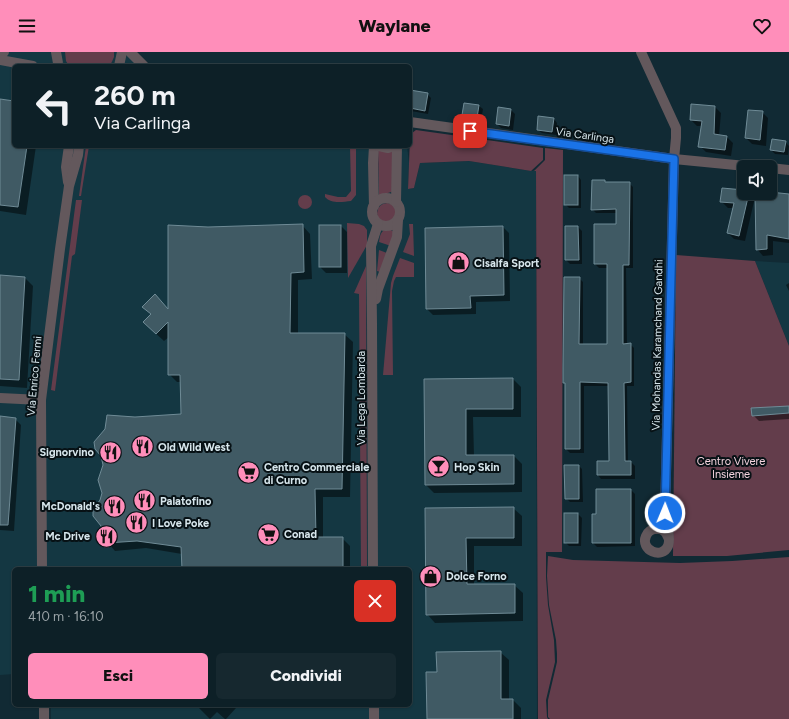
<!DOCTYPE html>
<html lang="it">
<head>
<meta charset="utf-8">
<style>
	:root { --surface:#0d2027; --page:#16282f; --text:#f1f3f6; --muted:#9aa3a7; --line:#2d3e44; --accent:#ff8eba }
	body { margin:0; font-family:Figtree,sans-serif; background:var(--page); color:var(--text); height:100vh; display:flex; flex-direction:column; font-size:15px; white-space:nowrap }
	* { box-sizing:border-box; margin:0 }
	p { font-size:13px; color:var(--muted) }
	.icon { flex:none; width:22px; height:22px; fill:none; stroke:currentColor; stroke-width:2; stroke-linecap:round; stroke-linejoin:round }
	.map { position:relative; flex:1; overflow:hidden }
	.drawer { position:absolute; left:12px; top:515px; width:400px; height:140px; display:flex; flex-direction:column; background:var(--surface); border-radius:6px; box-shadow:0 1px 3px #0004,0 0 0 1px var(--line) }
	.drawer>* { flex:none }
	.banner { position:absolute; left:12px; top:12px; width:400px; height:84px; border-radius:6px; box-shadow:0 1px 3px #0004,0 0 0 1px var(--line); background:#0d2027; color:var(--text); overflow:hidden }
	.buttons { position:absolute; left:737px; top:108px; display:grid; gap:8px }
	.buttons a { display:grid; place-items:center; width:40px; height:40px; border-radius:6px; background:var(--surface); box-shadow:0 1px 3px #0004,0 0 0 1px var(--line); font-size:20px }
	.pin { position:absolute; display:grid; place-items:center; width:34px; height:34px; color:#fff; margin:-17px; border-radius:8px; box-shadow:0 2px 6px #0006 }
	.me { position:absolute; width:44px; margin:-22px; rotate:1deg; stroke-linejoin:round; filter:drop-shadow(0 0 3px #0008) }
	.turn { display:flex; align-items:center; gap:14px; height:84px; padding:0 16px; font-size:18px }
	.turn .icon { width:52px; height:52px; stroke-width:2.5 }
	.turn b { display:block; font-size:28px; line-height:34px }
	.round { display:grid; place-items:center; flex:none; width:42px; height:42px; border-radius:6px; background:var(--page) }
	.headline { display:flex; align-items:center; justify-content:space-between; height:68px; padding:0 16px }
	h1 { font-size:24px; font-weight:800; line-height:30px; color:#1e9e55 }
	.action { display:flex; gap:8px; margin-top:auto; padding:8px 16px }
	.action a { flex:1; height:46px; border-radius:6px; background:var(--accent); color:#111; font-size:16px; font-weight:800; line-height:46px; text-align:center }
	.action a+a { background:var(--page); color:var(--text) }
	header { display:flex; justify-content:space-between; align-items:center; height:52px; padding:0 16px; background:var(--accent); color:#111; font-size:18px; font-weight:800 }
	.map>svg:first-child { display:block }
	.built { fill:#143742 }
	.green { fill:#633d4b }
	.shadow { fill:#0007 }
	.building { fill:#405a64; stroke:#6f8b96 }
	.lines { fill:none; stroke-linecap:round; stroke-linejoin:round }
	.minor { stroke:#63585c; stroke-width:10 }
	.route-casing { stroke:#114b97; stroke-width:10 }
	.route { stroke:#1a73e8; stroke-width:7 }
	.labels { text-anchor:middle; stroke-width:4; stroke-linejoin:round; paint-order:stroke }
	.street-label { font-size:11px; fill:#d7e6ec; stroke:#071115 }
	.poi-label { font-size:11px; font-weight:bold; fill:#d7e6ec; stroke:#071115; text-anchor:start }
	.park-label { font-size:11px; fill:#f5d4df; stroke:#071115 }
</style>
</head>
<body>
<header><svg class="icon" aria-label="menu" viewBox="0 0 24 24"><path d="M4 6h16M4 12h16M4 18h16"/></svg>Waylane<svg class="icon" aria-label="heart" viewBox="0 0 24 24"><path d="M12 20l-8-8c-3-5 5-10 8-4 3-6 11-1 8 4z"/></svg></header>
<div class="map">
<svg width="789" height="667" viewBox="0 0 789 667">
	<rect width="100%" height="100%" fill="#112a34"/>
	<g class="built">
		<polygon points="0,0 136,0 150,14 14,14 14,94 407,94 409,111 408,137 414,136 420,111 469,109 531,119 536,118 537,667 51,667 51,653 410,653 410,517 14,517 14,622 0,623"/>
		<polygon points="755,209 789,211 789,294"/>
	</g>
	<g class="green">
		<polygon points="65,0 114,0 114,5 110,14 69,14 66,9"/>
		<polygon points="416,78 543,96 543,108 531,119 469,109 420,111 414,136 408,137 410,86 412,81"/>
		<polygon points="86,94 89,94 81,144 79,144"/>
		<path d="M350,94H356V143L351,149C342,150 331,152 325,145V142L338,145H346L351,139Z"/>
		<polygon points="378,94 393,94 394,139 379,144"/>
		<polygon points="545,96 563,98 562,497 562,500 546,500 546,525 548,553 554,588 555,610 546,648 547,665 548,667 538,667 536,119 534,119 545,108"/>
		<circle cx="305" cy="150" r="7"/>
		<polygon points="76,148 82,148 75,202 72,204 55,339 51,338"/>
		<circle cx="387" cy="161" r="10"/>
		<polygon points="347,171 359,172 364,174 367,178 367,193 348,226"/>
		<polygon points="409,172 413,172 414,204 403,200 410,182"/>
		<path d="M387,177L391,178L394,180L391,194L379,190C380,184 380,179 387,177Z"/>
		<polygon points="379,198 387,201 380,220 377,219"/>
		<polygon points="676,203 755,209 789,294 789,498 727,504 673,504"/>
		<polygon points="400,206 414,211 414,225 396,225 394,229 392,239 393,323 383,323 391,231 393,224"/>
		<polygon points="366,214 367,517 361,517 359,242 354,241"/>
		<polygon points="548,504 573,508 680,511 732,509 789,505 789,667 550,667 548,665 548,648 557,610 557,602 556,588 549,553 547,524"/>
	</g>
	<g class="shadow">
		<polygon points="427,42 431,46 428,62 411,59 410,57 410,43"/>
		<polygon points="0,48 14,50 14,94 36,94 26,163 0,159"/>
		<polygon points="479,54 483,57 481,69 467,67 463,63"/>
		<polygon points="715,55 721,61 719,84 726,84 733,91 731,104 706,100 700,94 702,74 697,74 691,68"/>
		<polygon points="499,57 511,58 515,62 513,78 501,76 497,72"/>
		<polygon points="762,60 768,66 766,94 752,92 746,86"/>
		<polygon points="554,67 557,71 556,83 542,81 538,78"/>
		<polygon points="785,90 789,94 788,103 775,102 771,98"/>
		<polygon points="578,124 581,128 581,156 569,156 565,152"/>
		<polygon points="605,129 607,131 629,131 633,135 633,216 626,216 627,292 630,292 634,296 634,334 627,334 628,410 631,410 635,414 635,427 601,427 598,423 610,410 609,334 584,334 584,401 570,401 566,397 566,332 564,330 579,226 583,230 583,293 608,293 608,216 599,216 595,212 617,173 617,161 596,161 592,157"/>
		<polygon points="744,139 744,141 750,141 755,145 745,189 734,187 728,181 734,156 728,156 722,150"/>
		<polygon points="756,141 789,143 789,191 773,189 773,203 763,204 757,197"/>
		<polygon points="302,173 310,182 312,227 298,228 298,282 344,282 353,290 350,445 323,445 323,486 342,486 350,494 350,517 170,517 170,514 183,514 182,502 146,496 115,499 107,490 100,449 182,362 181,330 177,330 169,322 169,285 164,289 152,278 169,258 208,176"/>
		<polygon points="341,174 347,180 347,221 326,221 320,215"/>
		<polygon points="503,175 509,181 510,249 476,250 476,262 433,263 427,257"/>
		<polygon points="566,175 578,175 582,179 582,212 570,212 566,208"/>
		<polygon points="0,224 25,226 33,234 27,336 0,334"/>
		<polygon points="789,231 789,239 786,233"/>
		<polygon points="513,327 521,335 521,365 473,365 474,404 514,404 522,412 522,440 434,441 426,433 425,328"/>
		<polygon points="789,355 789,367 759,369 753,363"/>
		<polygon points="0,365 15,367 21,373 14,479 0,478"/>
		<polygon points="579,414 582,417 583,450 570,450 566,446"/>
		<polygon points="631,438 635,442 635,494 597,495 593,491 597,463"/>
		<polygon points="513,456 522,464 522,494 474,494 474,533 514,533 523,541 523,569 435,571 427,562 426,457"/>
		<polygon points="578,462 582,466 581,494 569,494 565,490"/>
		<polygon points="500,600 509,608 509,648 513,648 521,656 521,667 428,667 438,621"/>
		<polygon points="196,653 233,653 236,656 226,667 225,667 217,660 210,667"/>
	</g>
	<g class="building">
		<polygon points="410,38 428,41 425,59 410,56"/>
		<polygon points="0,47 14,49 14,94 27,94 18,155 0,153"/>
		<polygon points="464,51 479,53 477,66 462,63"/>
		<polygon points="691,52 715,54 714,82 727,84 725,98 698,95 702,69 690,68"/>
		<polygon points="498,55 511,57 509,74 496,72"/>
		<polygon points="748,58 763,59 760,88 745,86"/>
		<polygon points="538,64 554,66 552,80 537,78"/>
		<polygon points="772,87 786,89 784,100 770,98"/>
		<rect x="564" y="123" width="14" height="30"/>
		<polygon points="592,128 605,128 605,130 630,130 629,213 623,213 623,292 631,291 631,330 624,331 625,409 631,409 631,423 597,423 597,409 609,409 608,331 580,330 580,397 565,397 565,331 563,331 563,316 564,225 580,225 579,292 607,292 607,212 594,212 594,172 616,172 616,157 591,158"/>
		<polygon points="722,136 744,138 744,141 749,141 739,184 727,181 734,151 720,150"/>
		<polygon points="770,140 789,142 789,187 767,183 767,197 756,198 755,141 770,141"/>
		<polygon points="303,172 304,220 291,221 290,281 345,281 342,437 315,437 316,485 343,485 343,517 182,517 181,495 137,489 106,491 101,474 93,464 93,458 100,448 102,441 98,428 103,413 101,404 95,397 94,390 105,377 107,363 135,365 181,362 180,323 168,323 168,270 156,282 143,270 151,262 142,255 155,242 168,257 168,173 208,175"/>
		<rect x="319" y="173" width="22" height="42"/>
		<polygon points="503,174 504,243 470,244 471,256 426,257 425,176"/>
		<polygon points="565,174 578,174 579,208 565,208"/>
		<polygon points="0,223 25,225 19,328 0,327"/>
		<polygon points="513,326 513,357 466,357 466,403 514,403 514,432 425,433 424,327"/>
		<polygon points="789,354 789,361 752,364 751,356"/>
		<polygon points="0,364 16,366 8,473 0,473"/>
		<polygon points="564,413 579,413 579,447 565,447"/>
		<polygon points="596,437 631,437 631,491 592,491 592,462 596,462"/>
		<polygon points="514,455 514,486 466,486 467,532 515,532 515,561 426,563 425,456"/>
		<rect x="564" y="461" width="14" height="30"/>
		<polygon points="501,599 501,647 513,647 513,667 427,667 426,620 437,620 436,600"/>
	</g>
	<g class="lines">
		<g class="minor">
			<polyline points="0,0 4,0"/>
			<polyline points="56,0 58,11 59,14"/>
			<polyline points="130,0 144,14"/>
			<polyline points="641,0 676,76 676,86 674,107 665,461 661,472 656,477"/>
			<polyline points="0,8 33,14"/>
			<polyline points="119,14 122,0"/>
			<polyline points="410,70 674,107 756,115"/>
			<polyline points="374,94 373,111 374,154"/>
			<polyline points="379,94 388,96 394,94"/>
			<polyline points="770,116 789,118"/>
			<polyline points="68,130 66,115 69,94"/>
			<circle cx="386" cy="160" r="14"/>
			<polyline points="396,150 397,94"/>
			<polyline points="376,247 378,237 397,185 398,168"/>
			<polyline points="0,346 41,348"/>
			<path d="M665,463C667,471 671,487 668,494C662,508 640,498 646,484C649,476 661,474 666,481C667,483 668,485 669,487"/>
			<polyline points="42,517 41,348 60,197 69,134 78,103 79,94"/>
			<polyline points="373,517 372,271 371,194 378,172"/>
			<polyline points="44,653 44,667"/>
			<polyline points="374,653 374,667"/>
		</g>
	</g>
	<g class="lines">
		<defs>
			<polyline id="route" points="470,79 674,107 665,461"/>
		</defs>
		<use href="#route" class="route-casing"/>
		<use href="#route" class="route"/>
	</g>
	<defs>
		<symbol id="shop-disc" viewBox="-11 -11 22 22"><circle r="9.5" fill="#ff8eba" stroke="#071115"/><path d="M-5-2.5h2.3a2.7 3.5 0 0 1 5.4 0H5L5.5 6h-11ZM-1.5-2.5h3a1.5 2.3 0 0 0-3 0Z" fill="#111"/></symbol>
		<symbol id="restaurant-disc" viewBox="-11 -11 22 22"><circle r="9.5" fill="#ff8eba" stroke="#071115"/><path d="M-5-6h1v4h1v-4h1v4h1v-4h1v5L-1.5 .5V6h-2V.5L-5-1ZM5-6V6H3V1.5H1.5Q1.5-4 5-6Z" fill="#111"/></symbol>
		<symbol id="bar-disc" viewBox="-11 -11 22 22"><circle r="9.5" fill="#ff8eba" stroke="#071115"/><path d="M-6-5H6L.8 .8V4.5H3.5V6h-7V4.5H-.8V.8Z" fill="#111"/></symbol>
		<symbol id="supermarket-disc" viewBox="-11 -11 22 22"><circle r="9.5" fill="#ff8eba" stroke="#071115"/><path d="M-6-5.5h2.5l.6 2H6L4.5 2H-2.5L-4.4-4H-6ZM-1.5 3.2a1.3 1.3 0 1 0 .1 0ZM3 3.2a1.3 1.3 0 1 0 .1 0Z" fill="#111"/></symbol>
	</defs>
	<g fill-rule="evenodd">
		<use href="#shop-disc" x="446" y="198" width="25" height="25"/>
		<use href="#restaurant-disc" x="130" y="382" width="25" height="25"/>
		<use href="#restaurant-disc" x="98" y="388" width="25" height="25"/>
		<use href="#bar-disc" x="426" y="402" width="25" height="25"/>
		<use href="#supermarket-disc" x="236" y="408" width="25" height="25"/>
		<use href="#restaurant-disc" x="132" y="436" width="25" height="25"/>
		<use href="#restaurant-disc" x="102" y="442" width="25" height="25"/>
		<use href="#restaurant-disc" x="124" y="458" width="25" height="25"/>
		<use href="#supermarket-disc" x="256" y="470" width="25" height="25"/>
		<use href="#restaurant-disc" x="94" y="472" width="25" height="25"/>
		<use href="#shop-disc" x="418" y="512" width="25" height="25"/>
	</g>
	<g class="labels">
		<g class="street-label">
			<text transform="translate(585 83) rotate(8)" y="4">Via Carlinga</text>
			<text transform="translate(657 293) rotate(-89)" y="4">Via Mohandas Karamchand Gandhi</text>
			<text transform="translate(34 324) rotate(-85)" y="4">Via Enrico Fermi</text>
			<text transform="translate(361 346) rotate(-90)" y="4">Via Lega Lombarda</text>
		</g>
		<g class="poi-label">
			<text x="474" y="215">Cisalfa Sport</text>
			<text x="158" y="399">Old Wild West</text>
			<text x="94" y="404" text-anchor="end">Signorvino</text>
			<text x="264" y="419">Centro Commerciale<tspan x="264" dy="13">di Curno</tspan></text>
			<text x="454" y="419">Hop Skin</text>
			<text x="160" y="453">Palatofino</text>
			<text x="100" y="458" text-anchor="end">McDonald's</text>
			<text x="152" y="475">I Love Poke</text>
			<text x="284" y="486">Conad</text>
			<text x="90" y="488" text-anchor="end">Mc Drive</text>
			<text x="446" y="528">Dolce Forno</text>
		</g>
		<g class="park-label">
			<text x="731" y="413">Centro Vivere<tspan x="731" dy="13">Insieme</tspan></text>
		</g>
	</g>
</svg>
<div class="buttons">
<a><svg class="icon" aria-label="sound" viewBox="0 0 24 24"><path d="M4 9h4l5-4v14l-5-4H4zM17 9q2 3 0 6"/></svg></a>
</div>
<div class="pin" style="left:470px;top:79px;background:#d93025"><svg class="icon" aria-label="arrive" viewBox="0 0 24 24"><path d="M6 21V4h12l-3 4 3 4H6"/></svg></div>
<svg class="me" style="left:665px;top:461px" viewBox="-20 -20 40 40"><circle r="17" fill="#1a73e8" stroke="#fff" stroke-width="3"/><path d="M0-11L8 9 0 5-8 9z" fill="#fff"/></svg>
<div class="banner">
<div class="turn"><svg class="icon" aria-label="left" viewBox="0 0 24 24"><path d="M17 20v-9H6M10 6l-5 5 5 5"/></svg><div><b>260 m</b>Via Carlinga</div></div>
</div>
<section class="drawer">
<div class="headline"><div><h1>1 min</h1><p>410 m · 16:10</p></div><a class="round" style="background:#d93025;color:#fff"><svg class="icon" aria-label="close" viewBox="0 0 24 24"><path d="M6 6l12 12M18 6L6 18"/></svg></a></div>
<div class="action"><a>Esci</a><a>Condividi</a></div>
</section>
</div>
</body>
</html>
